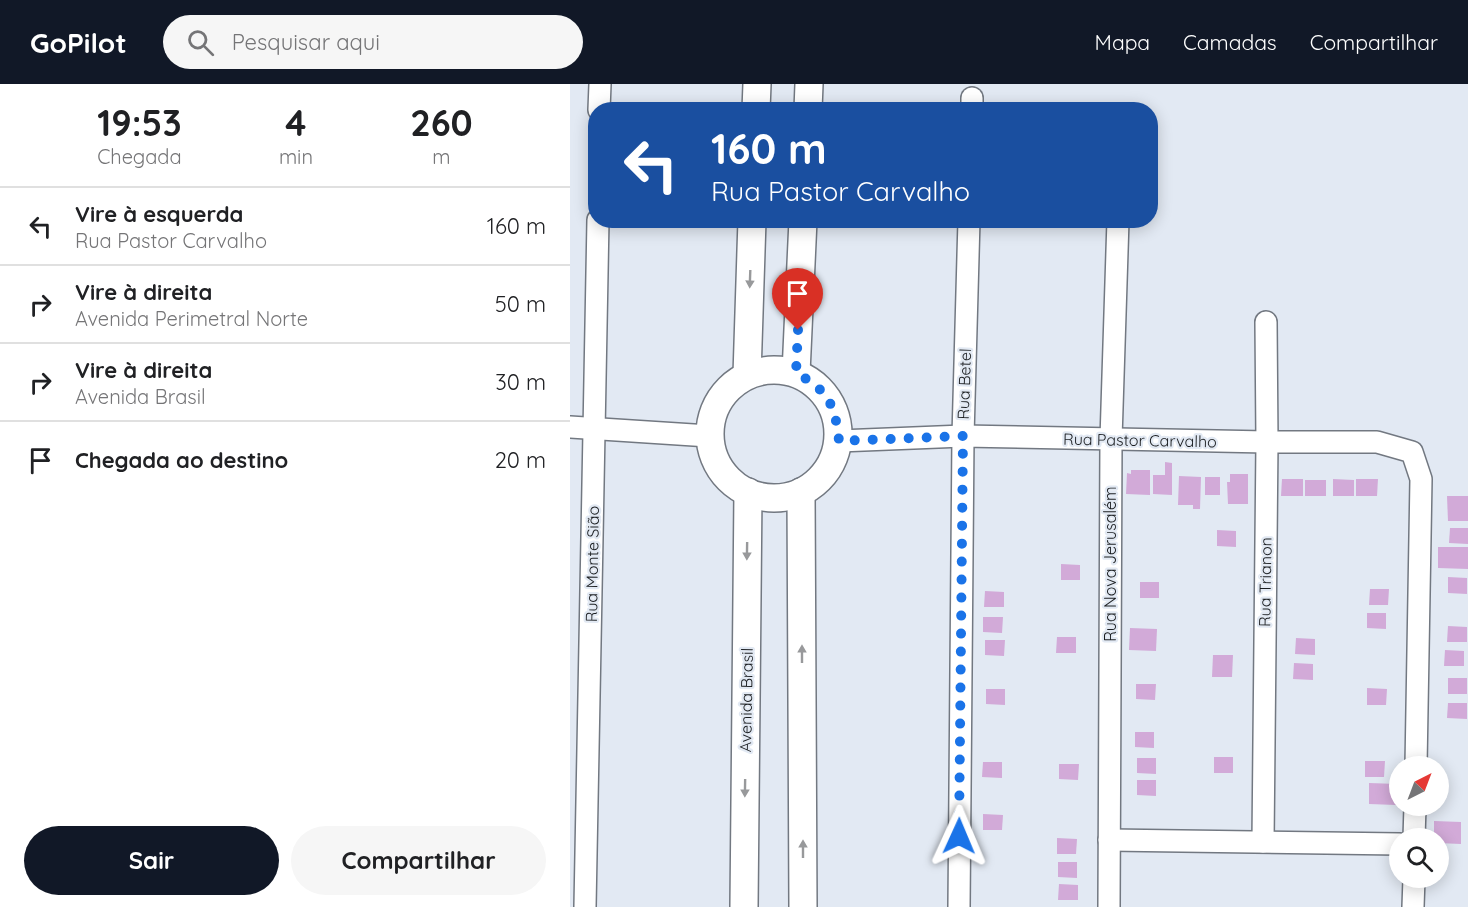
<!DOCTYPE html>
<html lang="pt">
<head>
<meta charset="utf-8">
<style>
	:root { --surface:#fff; --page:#f6f6f6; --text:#202124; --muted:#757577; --line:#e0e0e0; --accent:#111827 }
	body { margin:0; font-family:Quicksand,sans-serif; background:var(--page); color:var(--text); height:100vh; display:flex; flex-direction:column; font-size:22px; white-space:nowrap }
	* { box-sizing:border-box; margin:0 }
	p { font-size:20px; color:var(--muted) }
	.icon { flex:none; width:33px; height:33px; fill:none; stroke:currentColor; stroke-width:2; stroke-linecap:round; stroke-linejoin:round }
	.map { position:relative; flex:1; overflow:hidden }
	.side { display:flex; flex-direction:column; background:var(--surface); width:570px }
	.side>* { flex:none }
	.guide { position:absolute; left:18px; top:18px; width:570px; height:126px; border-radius:24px; box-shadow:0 3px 15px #0003; background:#1a4fa0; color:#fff; overflow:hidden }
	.needle { width:39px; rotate:42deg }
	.fabs { position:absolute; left:819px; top:672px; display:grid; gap:12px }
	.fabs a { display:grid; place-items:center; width:60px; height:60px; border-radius:50%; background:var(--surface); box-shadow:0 3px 15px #0003; font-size:30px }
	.pin { position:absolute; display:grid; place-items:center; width:51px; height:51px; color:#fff; margin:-62px -26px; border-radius:50% 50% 50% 0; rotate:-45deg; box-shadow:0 0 6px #0007 }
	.pin .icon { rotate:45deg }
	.me { position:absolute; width:66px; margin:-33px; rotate:1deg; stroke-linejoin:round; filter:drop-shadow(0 0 4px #0008) }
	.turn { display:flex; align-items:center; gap:21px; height:126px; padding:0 24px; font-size:27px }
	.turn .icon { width:78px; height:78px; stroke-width:2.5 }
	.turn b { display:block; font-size:42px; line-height:51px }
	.eta { display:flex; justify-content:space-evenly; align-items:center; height:102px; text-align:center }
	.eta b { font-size:36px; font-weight:700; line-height:42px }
	.action { display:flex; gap:12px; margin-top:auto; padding:12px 24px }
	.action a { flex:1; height:69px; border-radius:36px; background:var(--accent); color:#fff; font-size:24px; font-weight:700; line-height:69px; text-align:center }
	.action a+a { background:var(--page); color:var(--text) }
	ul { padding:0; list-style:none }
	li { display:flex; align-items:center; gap:18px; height:78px; padding:0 24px; border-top:2px solid var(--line) }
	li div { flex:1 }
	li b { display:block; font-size:22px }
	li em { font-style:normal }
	header { display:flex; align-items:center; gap:36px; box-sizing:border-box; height:84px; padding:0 30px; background:var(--accent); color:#fff }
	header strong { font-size:28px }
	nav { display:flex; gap:33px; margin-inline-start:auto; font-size:21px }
	.search { width:420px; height:54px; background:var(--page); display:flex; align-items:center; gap:15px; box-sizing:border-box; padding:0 21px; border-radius:33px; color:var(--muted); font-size:22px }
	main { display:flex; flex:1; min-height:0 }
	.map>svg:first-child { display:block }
	.building { fill:#d2aad8 }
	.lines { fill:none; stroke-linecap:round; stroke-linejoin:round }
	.minor-casing { stroke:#727881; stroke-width:24 }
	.major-casing { stroke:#727881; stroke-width:30 }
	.minor { stroke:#fff; stroke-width:21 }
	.major { stroke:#fff; stroke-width:27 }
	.oneway { fill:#98999b }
	.route { stroke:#1a73e8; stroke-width:10; stroke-dasharray:0 18 }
	.labels { text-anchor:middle; stroke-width:4.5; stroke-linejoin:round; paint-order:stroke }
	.street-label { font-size:16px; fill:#1a1d20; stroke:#e2e9f3 }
</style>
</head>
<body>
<header>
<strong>GoPilot</strong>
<div class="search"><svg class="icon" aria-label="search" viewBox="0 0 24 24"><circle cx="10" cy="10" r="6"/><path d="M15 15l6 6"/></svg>Pesquisar aqui</div>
<nav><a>Mapa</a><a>Camadas</a><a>Compartilhar</a></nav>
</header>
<main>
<section class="side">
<div class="eta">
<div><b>19:53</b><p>Chegada</p></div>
<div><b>4</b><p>min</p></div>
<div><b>260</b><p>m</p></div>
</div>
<ul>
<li><svg class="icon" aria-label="left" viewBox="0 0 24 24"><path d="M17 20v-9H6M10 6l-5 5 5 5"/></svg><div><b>Vire à esquerda</b><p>Rua Pastor Carvalho</p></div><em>160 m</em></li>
<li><svg class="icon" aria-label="right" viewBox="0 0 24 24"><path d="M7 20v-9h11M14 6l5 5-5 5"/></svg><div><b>Vire à direita</b><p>Avenida Perimetral Norte</p></div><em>50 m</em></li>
<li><svg class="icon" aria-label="right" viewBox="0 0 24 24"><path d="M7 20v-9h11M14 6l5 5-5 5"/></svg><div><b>Vire à direita</b><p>Avenida Brasil</p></div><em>30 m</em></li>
<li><svg class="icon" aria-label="arrive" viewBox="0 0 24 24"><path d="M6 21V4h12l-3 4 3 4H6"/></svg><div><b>Chegada ao destino</b></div><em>20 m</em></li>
</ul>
<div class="action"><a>Sair</a><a>Compartilhar</a></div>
</section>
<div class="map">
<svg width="898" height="823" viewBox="0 0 898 823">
	<rect width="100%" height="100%" fill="#e2e9f3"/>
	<g class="building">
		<polygon points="595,378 602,379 602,411 583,410 583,391 595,391"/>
		<polygon points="561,386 580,386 580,411 556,410 557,389 561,390"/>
		<polygon points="660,390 678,390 678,420 658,420 657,398 660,398"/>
		<polygon points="609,392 631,393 630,425 623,425 623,421 608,421"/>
		<rect x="635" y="393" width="15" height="18"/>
		<polygon points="712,395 733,395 733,412 711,412"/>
		<polygon points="763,395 784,396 784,412 763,412"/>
		<polygon points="786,395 808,395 807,412 786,412"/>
		<rect x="735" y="396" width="21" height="16"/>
		<polygon points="877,412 898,412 898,437 878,437"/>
		<polygon points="880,444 898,444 898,460 879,459"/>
		<polygon points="647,446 666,447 666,463 647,462"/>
		<polygon points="868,463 898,463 898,485 868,484"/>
		<polygon points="491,480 510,481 510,496 491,496"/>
		<polygon points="878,493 897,494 897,510 878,509"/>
		<rect x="570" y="498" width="19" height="16"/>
		<polygon points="800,505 819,505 818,521 799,521"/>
		<polygon points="415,507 434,508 434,523 414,523"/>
		<polygon points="797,529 816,529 816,545 797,544"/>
		<polygon points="413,533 433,533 432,549 413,548"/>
		<polygon points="878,542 897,543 897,558 877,558"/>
		<polygon points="560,544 587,545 586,567 559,566"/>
		<polygon points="487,553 506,553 506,569 486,569"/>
		<polygon points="726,554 745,555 745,571 725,570"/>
		<polygon points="415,556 435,556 434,572 415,571"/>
		<polygon points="875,566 894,567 894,582 874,582"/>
		<polygon points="643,571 663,571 662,593 642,593"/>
		<polygon points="724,579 743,580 743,596 723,595"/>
		<rect x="878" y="594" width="19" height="16"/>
		<polygon points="566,600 586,600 585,616 566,615"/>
		<polygon points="797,604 817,605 816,621 797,621"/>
		<polygon points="416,605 435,605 435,621 416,620"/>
		<polygon points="878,619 897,619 897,635 877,634"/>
		<polygon points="565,648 584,648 584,664 565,663"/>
		<rect x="644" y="673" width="19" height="16"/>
		<polygon points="567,674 586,674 586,690 567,689"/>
		<polygon points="795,677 815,677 814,693 795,693"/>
		<polygon points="413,678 432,678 432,694 412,693"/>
		<polygon points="489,680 509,680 508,696 489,695"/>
		<polygon points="567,696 586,696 586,712 567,711"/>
		<polygon points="799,699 827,700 826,721 799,720"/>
		<polygon points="413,730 433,731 432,746 413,746"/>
		<polygon points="864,737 891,738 891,760 868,759 868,754 864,754"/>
		<polygon points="487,754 507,755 506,770 487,770"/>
		<polygon points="488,778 507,778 507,794 488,793"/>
		<polygon points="489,800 508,801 508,816 488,816"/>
	</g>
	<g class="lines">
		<defs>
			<g id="minor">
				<polyline points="29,26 30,0"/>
				<polyline points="402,26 402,14"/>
				<polyline points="0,343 139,352"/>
				<polyline points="269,357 393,352 697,358 807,358 842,368 851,395 846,682"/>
				<polyline points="844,754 845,722"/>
				<polyline points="539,756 830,760"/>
				<polyline points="693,758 697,358 696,238"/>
				<polyline points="15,823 28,136"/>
				<polyline points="389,823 393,352 399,136"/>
				<polyline points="539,823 541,355 548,136"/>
				<polyline points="843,823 844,794"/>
			</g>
			<g id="major">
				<polyline points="186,26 187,0"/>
				<polyline points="238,26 239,0"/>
				<circle cx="204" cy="350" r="64"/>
				<polyline points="226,289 233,136"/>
				<polyline points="177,291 182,136"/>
				<polyline points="231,408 233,823"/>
				<polyline points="174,823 178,408"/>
			</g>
		</defs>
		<use href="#minor" class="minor-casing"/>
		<use href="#major" class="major-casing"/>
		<use href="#minor" class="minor"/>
		<use href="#major" class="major"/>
	</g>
	<defs><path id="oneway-solid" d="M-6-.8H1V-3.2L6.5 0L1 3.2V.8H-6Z" transform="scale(1.5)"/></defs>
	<g class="oneway">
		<use href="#oneway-solid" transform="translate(180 195) rotate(92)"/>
		<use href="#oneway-solid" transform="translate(177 467) rotate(91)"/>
		<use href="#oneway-solid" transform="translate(232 570) rotate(-90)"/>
		<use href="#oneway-solid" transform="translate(175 704) rotate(91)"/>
		<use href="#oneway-solid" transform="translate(233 765) rotate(-90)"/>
	</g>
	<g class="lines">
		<path class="route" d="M228,246L226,289C259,307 265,321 269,357L393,352L389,752"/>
	</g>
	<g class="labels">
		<g class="street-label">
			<text transform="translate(394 300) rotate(-88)" y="6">Rua Betel</text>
			<text transform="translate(570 356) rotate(1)" y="6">Rua Pastor Carvalho</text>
			<text transform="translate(22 480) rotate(-89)" y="6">Rua Monte Sião</text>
			<text transform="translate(540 480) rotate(-90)" y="6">Rua Nova Jerusalém</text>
			<text transform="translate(695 498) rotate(-89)" y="6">Rua Trianon</text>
			<text transform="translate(176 616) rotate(-89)" y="6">Avenida Brasil</text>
		</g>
	</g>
</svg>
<div class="fabs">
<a><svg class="needle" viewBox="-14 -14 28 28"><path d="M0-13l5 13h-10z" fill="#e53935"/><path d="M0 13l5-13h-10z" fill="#757577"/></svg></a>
<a><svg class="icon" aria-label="search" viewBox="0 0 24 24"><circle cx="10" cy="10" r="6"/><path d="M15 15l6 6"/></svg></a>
</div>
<div class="pin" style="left:228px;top:246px;background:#d93025"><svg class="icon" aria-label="arrive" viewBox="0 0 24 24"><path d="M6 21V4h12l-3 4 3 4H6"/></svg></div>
<svg class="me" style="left:389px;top:752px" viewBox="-20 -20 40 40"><path d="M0-17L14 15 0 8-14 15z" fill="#1a73e8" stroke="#fff" stroke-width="4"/></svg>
<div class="guide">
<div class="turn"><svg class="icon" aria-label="left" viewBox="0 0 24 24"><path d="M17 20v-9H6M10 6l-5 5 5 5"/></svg><div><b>160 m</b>Rua Pastor Carvalho</div></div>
</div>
</div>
</main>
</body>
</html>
